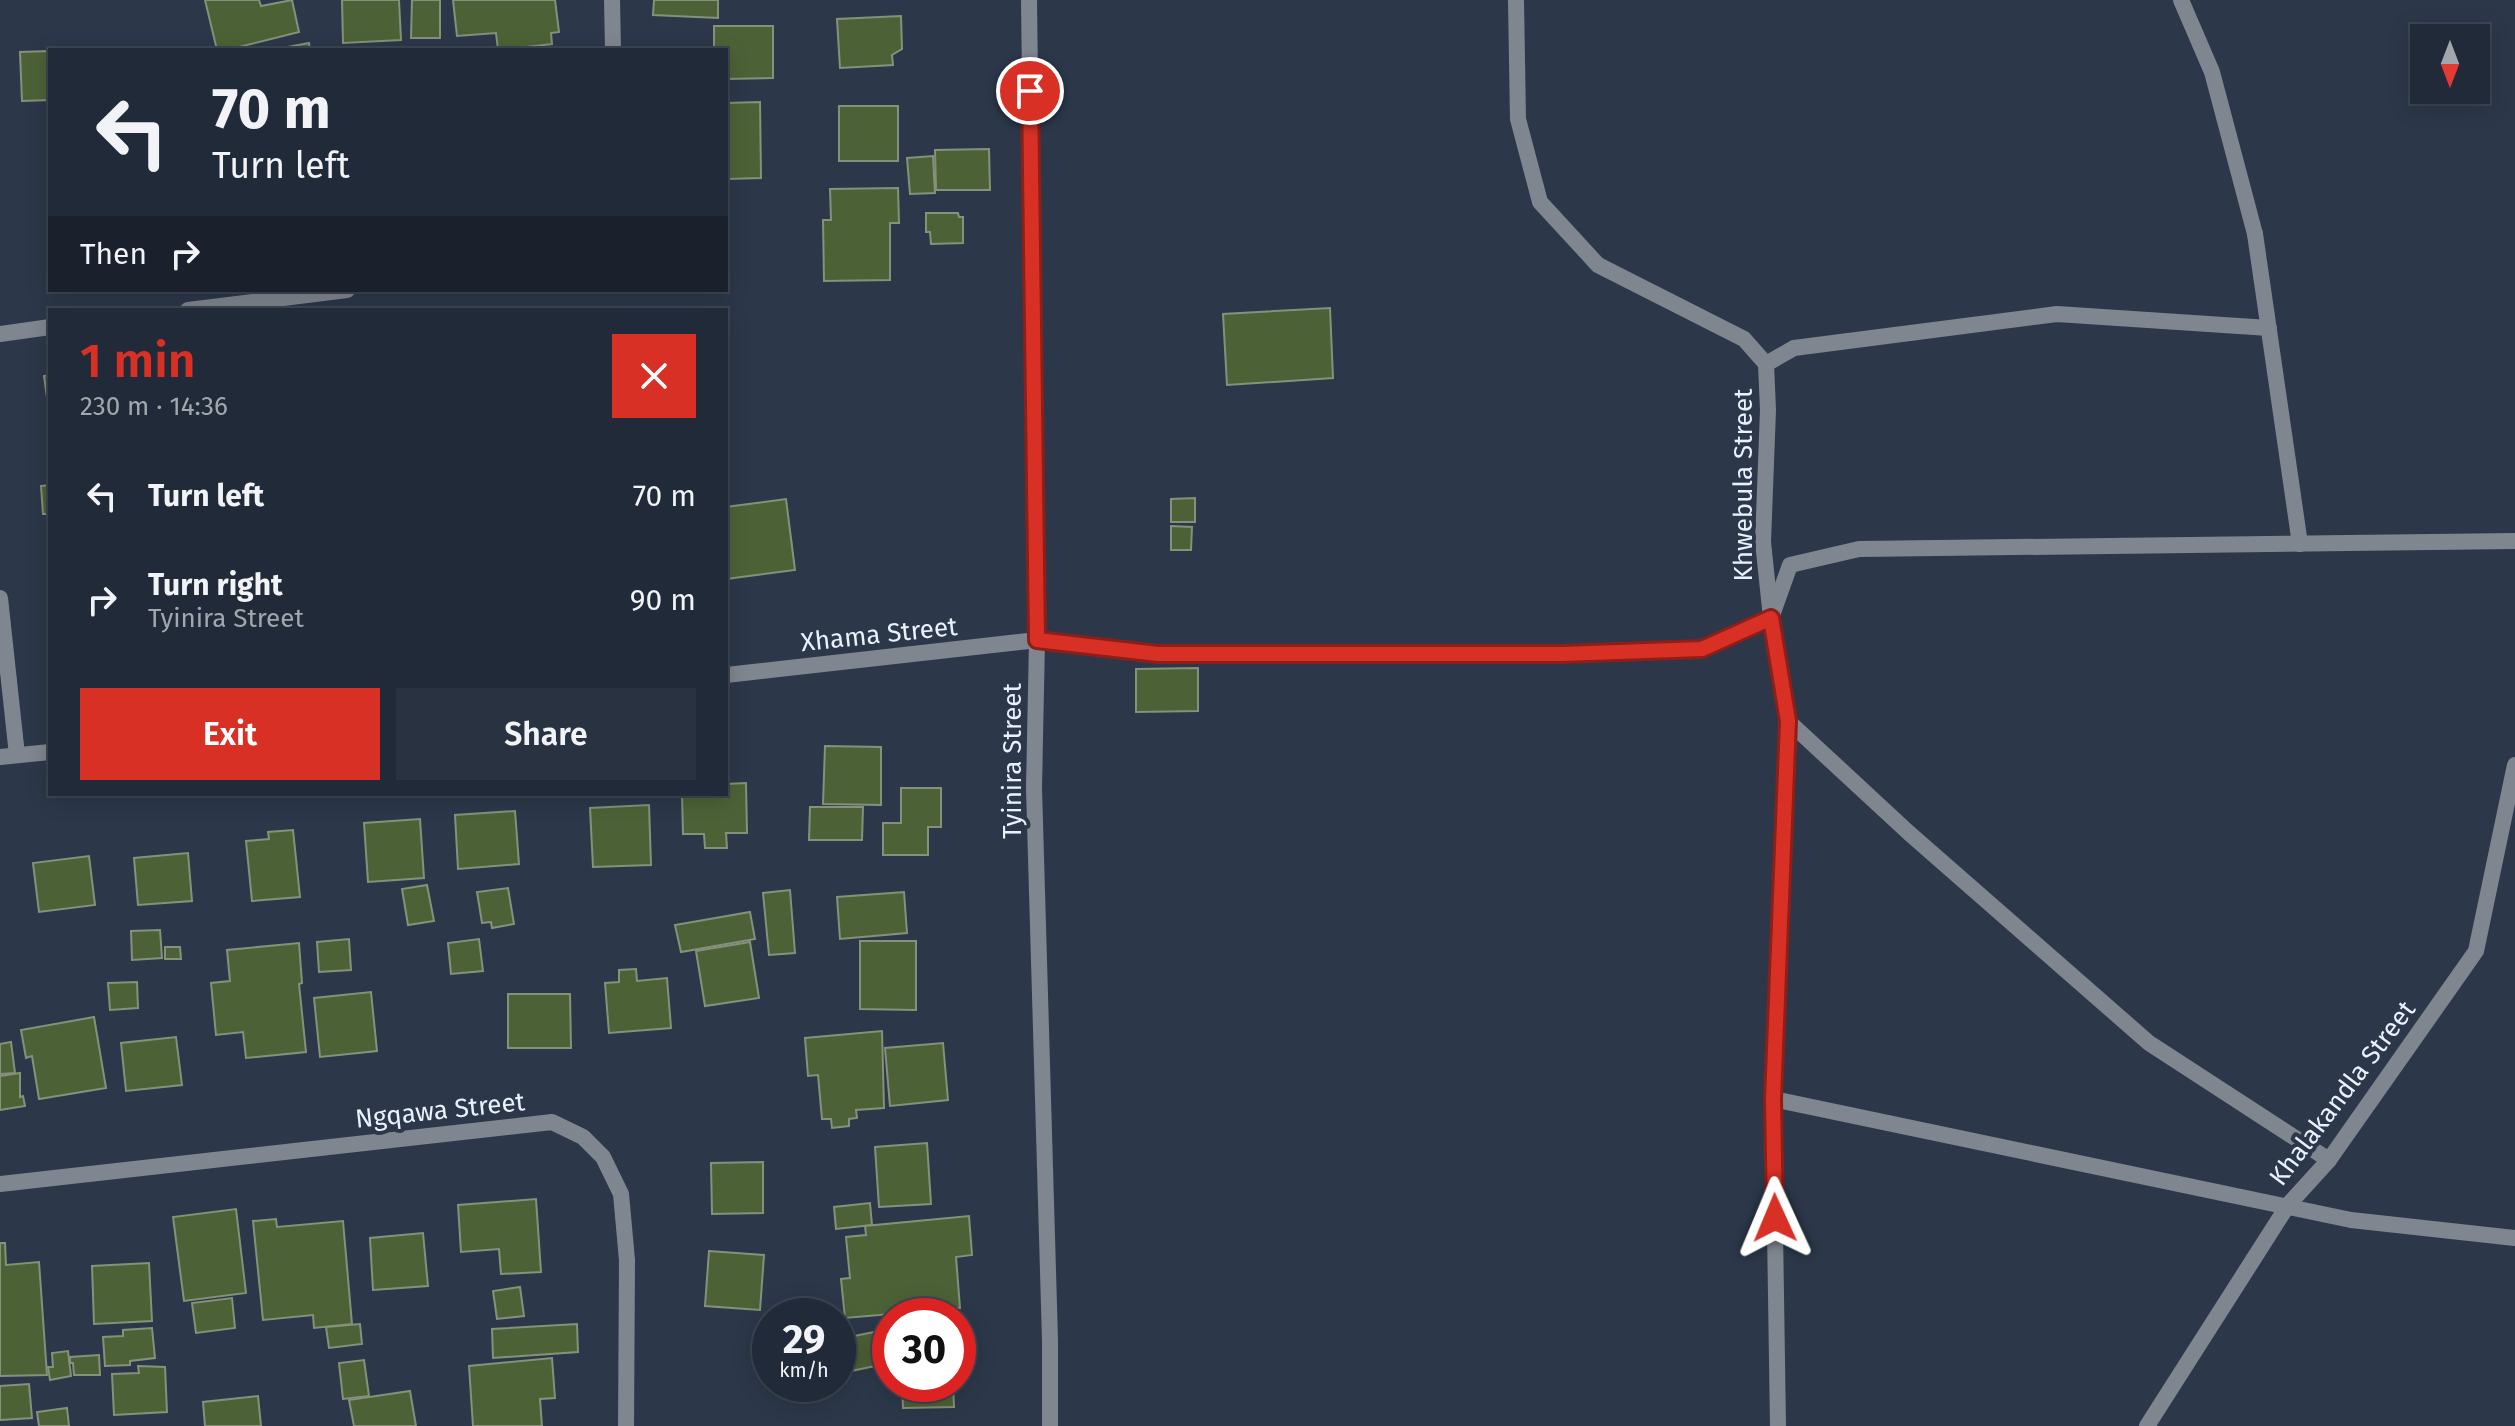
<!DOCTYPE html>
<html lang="en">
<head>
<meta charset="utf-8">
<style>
	:root { --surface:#212a38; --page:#293240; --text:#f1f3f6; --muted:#a2a7ae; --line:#3e4653; --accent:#d93025 }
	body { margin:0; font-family:"Fira Sans",sans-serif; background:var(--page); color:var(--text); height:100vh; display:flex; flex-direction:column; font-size:30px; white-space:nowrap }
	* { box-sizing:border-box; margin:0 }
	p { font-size:26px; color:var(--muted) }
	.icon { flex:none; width:44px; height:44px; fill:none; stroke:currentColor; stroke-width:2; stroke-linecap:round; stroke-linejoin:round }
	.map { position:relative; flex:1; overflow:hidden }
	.details { position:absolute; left:48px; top:308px; width:680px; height:488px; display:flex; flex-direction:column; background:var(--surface); border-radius:0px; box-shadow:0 4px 20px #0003,0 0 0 2px var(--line) }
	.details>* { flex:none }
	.guide { position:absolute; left:48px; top:48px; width:680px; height:244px; border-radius:0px; box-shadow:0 4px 20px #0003,0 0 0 2px var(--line); background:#212a38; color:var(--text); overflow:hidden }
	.needle { width:52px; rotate:180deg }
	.tools { position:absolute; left:2410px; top:24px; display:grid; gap:16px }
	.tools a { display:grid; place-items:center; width:80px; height:80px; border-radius:0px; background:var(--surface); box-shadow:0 4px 20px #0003,0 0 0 2px var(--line); font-size:40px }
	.speed { position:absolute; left:752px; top:1298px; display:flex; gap:16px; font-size:40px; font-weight:700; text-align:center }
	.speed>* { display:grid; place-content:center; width:104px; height:104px; border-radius:50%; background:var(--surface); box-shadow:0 4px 20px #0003,0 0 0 2px var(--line); line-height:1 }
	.speed small { font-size:20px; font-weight:400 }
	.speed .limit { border:12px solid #d22; background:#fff; color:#111 }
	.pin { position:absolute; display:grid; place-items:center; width:68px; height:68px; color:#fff; margin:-34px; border:4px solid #fff; border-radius:50%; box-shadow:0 2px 8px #0007 }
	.me { position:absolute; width:88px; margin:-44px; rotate:359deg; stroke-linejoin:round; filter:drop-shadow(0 0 6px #0008) }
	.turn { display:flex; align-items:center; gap:28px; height:168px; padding:0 32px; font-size:36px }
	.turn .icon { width:104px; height:104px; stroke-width:2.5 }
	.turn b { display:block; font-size:56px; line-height:68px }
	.then { display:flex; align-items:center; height:76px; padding:0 32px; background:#0003; gap:16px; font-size:30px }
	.round { display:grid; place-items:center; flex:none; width:84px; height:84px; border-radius:0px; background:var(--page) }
	.headline { display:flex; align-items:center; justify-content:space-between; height:136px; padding:0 32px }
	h1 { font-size:48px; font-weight:600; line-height:60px; color:var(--accent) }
	.cta { display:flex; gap:16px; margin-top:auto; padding:16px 32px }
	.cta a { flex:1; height:92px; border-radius:0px; background:var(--accent); color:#fff; font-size:32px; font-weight:600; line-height:92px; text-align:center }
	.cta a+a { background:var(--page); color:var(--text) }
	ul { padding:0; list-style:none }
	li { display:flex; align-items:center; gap:24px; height:104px; padding:0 32px }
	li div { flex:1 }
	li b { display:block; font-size:30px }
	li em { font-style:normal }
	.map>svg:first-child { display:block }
	.building { fill:#4c6236; stroke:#85917a; stroke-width:2 }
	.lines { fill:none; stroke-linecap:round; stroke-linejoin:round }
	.service { stroke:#808690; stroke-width:16 }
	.minor { stroke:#808690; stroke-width:16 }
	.tertiary { stroke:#808690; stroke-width:16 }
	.route-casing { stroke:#8d1f18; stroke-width:20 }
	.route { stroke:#d93025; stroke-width:14 }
	.labels { text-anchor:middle; stroke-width:8; stroke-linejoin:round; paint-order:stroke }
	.street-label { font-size:26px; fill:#eaf1fe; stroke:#2c384a }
</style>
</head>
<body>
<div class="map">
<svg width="2515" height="1426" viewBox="0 0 2515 1426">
	<rect width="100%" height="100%" fill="#2c384a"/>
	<g class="building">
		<polygon points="205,0 259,0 261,6 292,0 299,32 227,50 217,50"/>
		<polygon points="342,0 399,0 401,40 343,43"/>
		<polygon points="412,0 440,0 440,38 411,38"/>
		<polygon points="453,0 555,0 559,32 551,33 552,44 498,50 496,33 457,36"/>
		<polygon points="654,0 718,0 718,18 653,15"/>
		<polygon points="901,16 902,49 892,55 893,65 840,68 837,19"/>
		<polygon points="714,26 773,26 773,78 726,79 726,50 714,50"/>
		<polygon points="309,43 310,50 272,50"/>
		<polygon points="50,51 50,100 22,101 20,52"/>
		<polygon points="760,102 761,178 726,179 726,103"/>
		<rect x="839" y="106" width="59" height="55"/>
		<polygon points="989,149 990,190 936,190 935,150"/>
		<polygon points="933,156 935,193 910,194 907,158"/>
		<polygon points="898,188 899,223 890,223 890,280 824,281 823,220 831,220 830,189"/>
		<polygon points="926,213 958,213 959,217 963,217 963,243 931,244 930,232 926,232"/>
		<polygon points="1330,308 1333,378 1227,385 1223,314"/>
		<polygon points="50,375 50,419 44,376"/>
		<polygon points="50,485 50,514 43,514 41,486"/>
		<polygon points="1195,498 1195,522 1171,522 1171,499"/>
		<polygon points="786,499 795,570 726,579 726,507"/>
		<polygon points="1171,526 1192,527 1191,550 1171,550"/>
		<polygon points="1198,668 1198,711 1136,712 1136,669"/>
		<polygon points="825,746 881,747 881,805 823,804"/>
		<polygon points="746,783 747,833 726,833 727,848 705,848 704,834 683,834 682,794 726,794 726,784"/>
		<polygon points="901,788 941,788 941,827 928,827 928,855 883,855 883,823 901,823"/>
		<polygon points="649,805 651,865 593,867 590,808"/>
		<polygon points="810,807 863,807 862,840 809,840"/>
		<polygon points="515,811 519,864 458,869 455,815"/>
		<polygon points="420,819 424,878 368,882 364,823"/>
		<polygon points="293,830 300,897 252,901 246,841 269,839 268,832"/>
		<polygon points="188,853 192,901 138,905 134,858"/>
		<polygon points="89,856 95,905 39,912 33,863"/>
		<polygon points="427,885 434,921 408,925 402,889"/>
		<polygon points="508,888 514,924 492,928 491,922 482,923 477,892"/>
		<polygon points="790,890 795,953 769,955 763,893"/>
		<polygon points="904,892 907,933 840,939 837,897"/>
		<polygon points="750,912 755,939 681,952 675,925"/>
		<polygon points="160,930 162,958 132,960 131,931"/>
		<polygon points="349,939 351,970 319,972 317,942"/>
		<polygon points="479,939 483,971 451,974 448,943"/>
		<polygon points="860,941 916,941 916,1010 860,1009"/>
		<polygon points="750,942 759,998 705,1006 696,951"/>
		<polygon points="299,943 302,983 299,984 306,1052 246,1058 243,1032 216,1035 211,983 230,981 227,950"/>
		<polygon points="165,947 180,947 181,959 165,959"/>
		<polygon points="636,969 637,981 667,978 671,1028 609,1033 605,983 619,982 619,970"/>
		<polygon points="137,982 138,1008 110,1010 108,983"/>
		<polygon points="371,992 377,1051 320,1057 314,998"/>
		<polygon points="508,994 570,994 571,1048 508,1048"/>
		<polygon points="94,1017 106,1088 39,1099 32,1056 26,1058 21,1030"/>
		<polygon points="882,1031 884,1108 856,1110 857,1118 849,1119 849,1126 832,1128 831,1119 822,1119 818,1075 808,1076 805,1038"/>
		<polygon points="176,1037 182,1085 126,1091 121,1043"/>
		<polygon points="11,1042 15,1073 0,1074 0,1044"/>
		<polygon points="943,1043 948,1100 890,1106 885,1048"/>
		<polygon points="20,1073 20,1097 23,1096 25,1106 0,1110 0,1076"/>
		<polygon points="927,1143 931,1204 879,1207 875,1147"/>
		<polygon points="763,1162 763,1213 712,1214 711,1163"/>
		<polygon points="536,1199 541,1272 501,1274 499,1249 461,1252 458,1205"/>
		<polygon points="870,1203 872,1225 836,1229 834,1207"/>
		<polygon points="236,1209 246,1293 184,1301 173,1217"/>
		<polygon points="969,1216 972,1255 956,1257 960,1308 845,1318 841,1279 850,1278 846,1237 866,1235 865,1226"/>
		<polygon points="276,1219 277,1227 343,1221 352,1324 314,1328 313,1315 263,1320 253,1221"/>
		<polygon points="423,1233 428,1286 373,1290 370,1238"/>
		<polygon points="0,1243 5,1243 6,1265 39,1262 47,1375 0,1376"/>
		<polygon points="709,1251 764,1255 760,1310 705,1306"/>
		<polygon points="149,1263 152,1321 94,1324 92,1266"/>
		<polygon points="520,1287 524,1316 497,1319 493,1291"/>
		<polygon points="232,1298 235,1328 196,1333 192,1303"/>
		<polygon points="360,1324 362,1344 329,1348 326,1327"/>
		<polygon points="577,1324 578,1352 493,1358 492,1329"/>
		<polygon points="152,1328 155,1358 130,1361 130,1365 105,1366 103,1337 123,1336 123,1330"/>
		<polygon points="889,1329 890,1363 851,1371 844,1338"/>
		<polygon points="68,1351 71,1376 50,1380 48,1367 53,1367 52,1353"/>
		<polygon points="99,1355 100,1375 74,1375 73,1363 70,1363 70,1357"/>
		<polygon points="552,1358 555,1398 540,1399 542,1426 473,1426 469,1366"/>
		<polygon points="364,1360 369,1396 343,1399 339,1363"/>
		<polygon points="138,1366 165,1367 167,1412 114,1415 112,1374 139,1373"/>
		<polygon points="29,1384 32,1418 0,1420 0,1386"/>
		<polygon points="902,1384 953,1384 954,1407 903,1408"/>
		<polygon points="410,1391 416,1426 354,1426 349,1400"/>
		<polygon points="258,1396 261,1426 205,1426 203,1402"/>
		<polygon points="67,1408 69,1426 39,1426 37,1412"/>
	</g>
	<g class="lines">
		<polyline class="service" points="2181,0 2212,72 2255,234"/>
		<g class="minor">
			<polyline points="612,0 613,50"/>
			<polyline points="1516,0 1518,119 1540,202 1598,265 1744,339 1766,364 1768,410 1763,542 1771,618 1788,721 1773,1099 1778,1426"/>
			<polyline points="2255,234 2300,544"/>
			<polyline points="188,310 347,290"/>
			<polyline points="0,334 50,327"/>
			<polyline points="1766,364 1794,348 2057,314 2269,328"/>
			<polyline points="0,598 17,755"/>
			<polyline points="726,675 1037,640 1158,654 1534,654 1702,649 1771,618 1790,565 1859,549 2515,541"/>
			<polyline points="1788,721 1909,833 2149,1043 2329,1160"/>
			<polyline points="0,757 50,752"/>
			<polyline points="1773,1099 2351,1220 2515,1238"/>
			<polyline points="0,1184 552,1122 583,1137 603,1157 621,1194 627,1260 626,1426"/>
			<polyline points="2147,1426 2288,1205 2329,1160 2476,951 2515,765"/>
		</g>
		<polyline class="tertiary" points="1029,0 1037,640 1034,788 1050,1340 1050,1426"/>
	</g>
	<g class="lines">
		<defs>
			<polyline id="route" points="1030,91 1037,640 1158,654 1562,654 1702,649 1771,618 1788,721 1773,1099 1775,1218"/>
		</defs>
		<use href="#route" class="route-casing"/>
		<use href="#route" class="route"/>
	</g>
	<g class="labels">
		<g class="street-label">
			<text transform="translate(1743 485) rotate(-90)" y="9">Khwebula Street</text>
			<text transform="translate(879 634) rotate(-6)" y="9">Xhama Street</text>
			<text transform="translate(1012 761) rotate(-90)" y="9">Tyinira Street</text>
			<text transform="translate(2342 1093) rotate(-53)" y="9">Khalakandla Street</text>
			<text transform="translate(440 1110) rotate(-6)" y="9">Ngqawa Street</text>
		</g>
	</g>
</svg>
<div class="tools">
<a><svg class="needle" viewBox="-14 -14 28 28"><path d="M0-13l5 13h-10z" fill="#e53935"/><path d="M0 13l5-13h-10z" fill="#a2a7ae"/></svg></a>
</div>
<div class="speed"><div>29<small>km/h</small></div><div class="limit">30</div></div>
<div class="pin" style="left:1030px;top:91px;background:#d93025"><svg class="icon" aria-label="arrive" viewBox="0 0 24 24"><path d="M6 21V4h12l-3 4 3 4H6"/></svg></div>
<svg class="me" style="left:1775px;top:1218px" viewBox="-20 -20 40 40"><path d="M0-17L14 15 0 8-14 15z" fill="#d93025" stroke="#fff" stroke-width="4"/></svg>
<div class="guide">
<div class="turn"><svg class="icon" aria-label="left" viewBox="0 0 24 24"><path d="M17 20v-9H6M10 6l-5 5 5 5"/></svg><div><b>70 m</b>Turn left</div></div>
<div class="then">Then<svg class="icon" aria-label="right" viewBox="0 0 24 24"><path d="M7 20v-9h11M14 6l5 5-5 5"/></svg></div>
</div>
<section class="details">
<div class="headline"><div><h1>1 min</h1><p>230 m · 14:36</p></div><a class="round" style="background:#d93025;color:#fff"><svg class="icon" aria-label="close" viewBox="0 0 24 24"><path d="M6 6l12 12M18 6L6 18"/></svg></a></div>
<ul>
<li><svg class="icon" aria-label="left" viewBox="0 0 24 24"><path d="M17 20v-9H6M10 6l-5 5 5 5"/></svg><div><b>Turn left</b></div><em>70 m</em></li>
<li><svg class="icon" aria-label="right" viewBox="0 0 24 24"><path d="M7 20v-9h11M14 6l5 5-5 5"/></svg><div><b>Turn right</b><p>Tyinira Street</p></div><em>90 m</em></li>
</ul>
<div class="cta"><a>Exit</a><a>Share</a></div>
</section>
</div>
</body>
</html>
